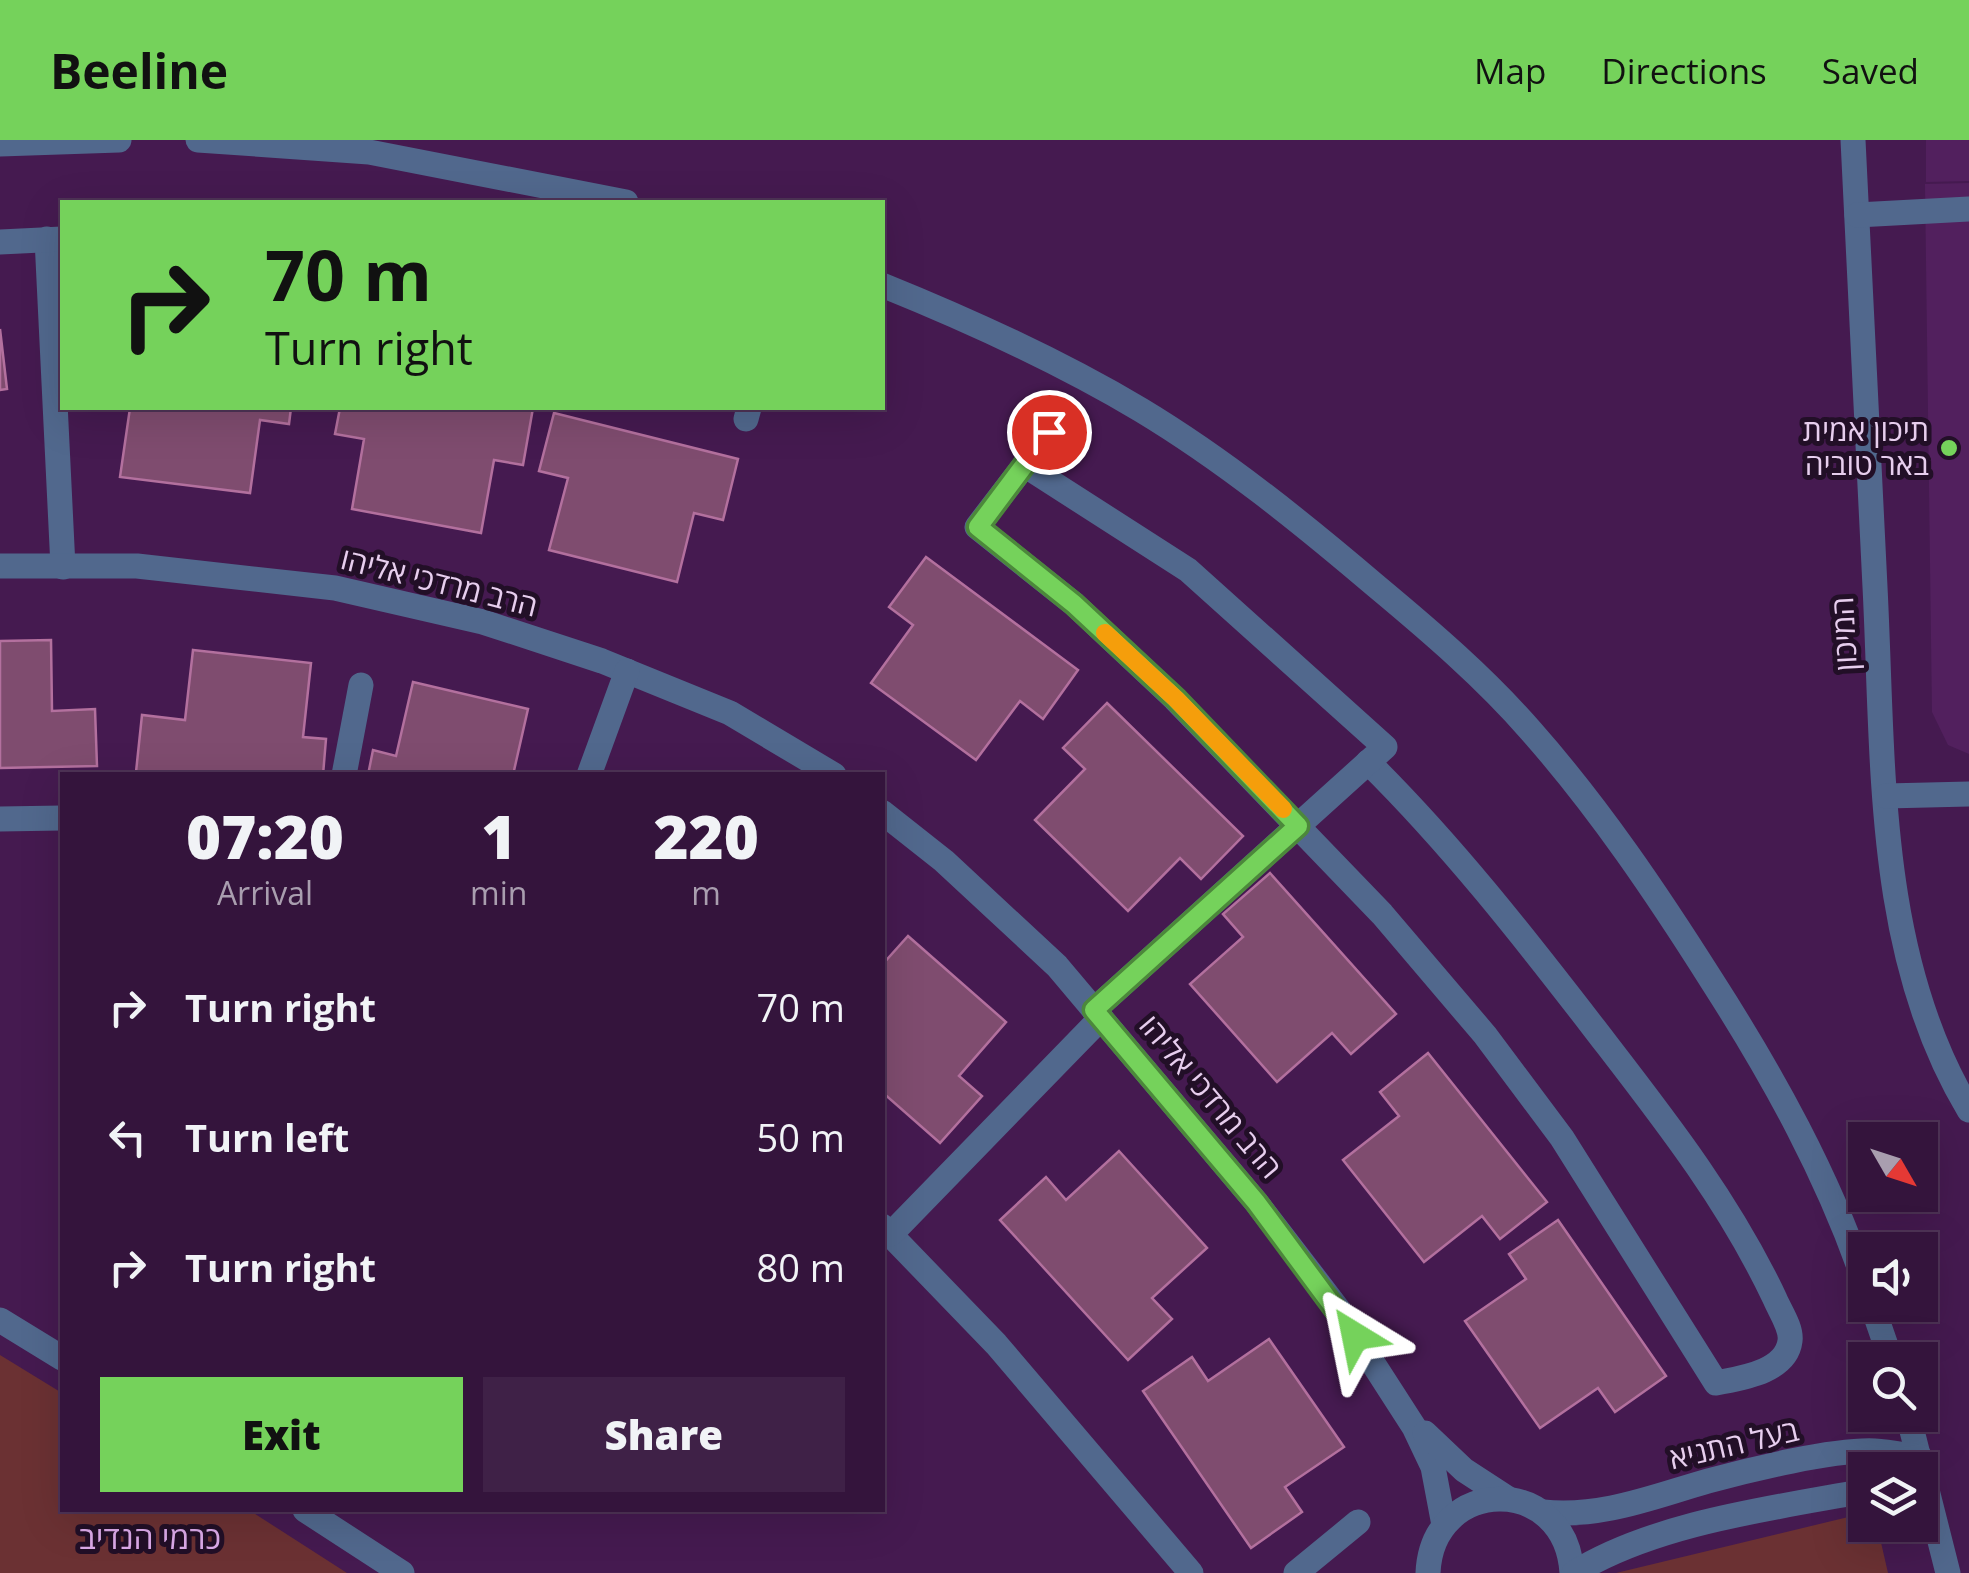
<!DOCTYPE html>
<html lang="en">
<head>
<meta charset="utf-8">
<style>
	:root { --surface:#34143c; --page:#3f2147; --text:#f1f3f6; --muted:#a99eaf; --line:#4e3356; --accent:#75d25b }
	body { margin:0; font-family:"Open Sans",Heebo,sans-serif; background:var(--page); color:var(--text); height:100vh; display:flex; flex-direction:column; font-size:38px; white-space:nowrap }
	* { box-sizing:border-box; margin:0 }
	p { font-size:32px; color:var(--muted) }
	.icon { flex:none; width:55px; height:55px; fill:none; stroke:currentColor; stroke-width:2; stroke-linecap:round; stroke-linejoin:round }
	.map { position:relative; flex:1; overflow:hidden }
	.panel { position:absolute; left:60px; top:632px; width:825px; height:740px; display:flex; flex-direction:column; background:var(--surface); border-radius:0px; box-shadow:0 10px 40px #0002,0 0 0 2px var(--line) }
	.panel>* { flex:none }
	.top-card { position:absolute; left:60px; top:60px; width:825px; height:210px; border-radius:0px; box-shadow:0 10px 40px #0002,0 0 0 2px var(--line); background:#75d25b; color:#111; overflow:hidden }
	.needle { width:65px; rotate:129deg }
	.buttons { position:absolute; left:1848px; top:982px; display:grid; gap:20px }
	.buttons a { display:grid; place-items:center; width:90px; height:90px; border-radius:0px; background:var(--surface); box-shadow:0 10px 40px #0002,0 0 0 2px var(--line); font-size:50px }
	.pin { position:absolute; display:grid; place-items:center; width:85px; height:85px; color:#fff; margin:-42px; border:5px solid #fff; border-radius:50%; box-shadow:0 2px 10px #0007 }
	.me { position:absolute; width:110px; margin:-55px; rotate:325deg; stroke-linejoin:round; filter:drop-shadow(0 0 8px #0008) }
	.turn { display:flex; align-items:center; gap:35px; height:210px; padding:0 40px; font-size:45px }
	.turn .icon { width:130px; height:130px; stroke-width:2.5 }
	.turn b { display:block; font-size:70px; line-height:85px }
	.eta { display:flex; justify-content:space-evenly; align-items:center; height:170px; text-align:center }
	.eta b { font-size:60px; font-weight:800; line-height:70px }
	.button { display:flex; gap:20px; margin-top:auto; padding:20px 40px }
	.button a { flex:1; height:115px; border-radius:0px; background:var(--accent); color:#111; font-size:40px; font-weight:800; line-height:115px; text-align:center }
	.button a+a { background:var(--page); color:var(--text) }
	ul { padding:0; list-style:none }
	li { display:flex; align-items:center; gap:30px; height:130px; padding:0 40px }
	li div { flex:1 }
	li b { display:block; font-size:38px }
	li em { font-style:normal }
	header { display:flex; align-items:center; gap:60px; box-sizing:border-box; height:140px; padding:0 50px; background:var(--accent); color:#111 }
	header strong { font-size:48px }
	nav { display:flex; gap:55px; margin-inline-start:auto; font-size:35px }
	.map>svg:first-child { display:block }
	.built { fill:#52205e }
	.green { fill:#6b3133 }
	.building { fill:#7f4c6f; stroke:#b3709e; stroke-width:2.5 }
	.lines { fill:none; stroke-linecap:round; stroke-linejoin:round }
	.minor { stroke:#51688d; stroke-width:25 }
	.route-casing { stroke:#4c883b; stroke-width:25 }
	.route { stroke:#75d25b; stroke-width:18 }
	.slow { stroke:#f59e0b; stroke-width:18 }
	.poi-dot { fill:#75d25b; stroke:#220f27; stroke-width:4 }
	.labels { text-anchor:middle; stroke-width:10; stroke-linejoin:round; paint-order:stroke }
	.poi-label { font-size:30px; fill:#e7ceee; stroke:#220f27; text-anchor:end }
	.street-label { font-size:30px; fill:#e7ceee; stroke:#220f27 }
	.neighbourhood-label { font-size:32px; fill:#dba9e8; stroke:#220f27 }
</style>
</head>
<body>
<header>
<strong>Beeline</strong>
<nav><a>Map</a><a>Directions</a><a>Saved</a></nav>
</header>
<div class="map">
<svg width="1969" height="1433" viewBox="0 0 1969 1433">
	<rect width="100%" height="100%" fill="#451a50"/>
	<g class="built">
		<polygon points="1926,0 1969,0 1969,41 1926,42"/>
		<polygon points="1969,43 1969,614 1948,605 1932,572 1925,44"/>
	</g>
	<g class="green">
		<polygon points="0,1215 62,1253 62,1370 249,1370 347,1433 0,1433"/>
		<polygon points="1865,1373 1865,1385 1877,1385 1888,1433 1616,1433"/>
	</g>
	<g class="building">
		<polygon points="0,189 7,249 0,250"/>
		<polygon points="130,268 291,268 289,284 260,280 250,353 120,337"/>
		<polygon points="340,268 533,268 523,325 494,320 481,393 352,369 364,299 335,294"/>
		<polygon points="554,273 738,319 723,380 694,373 677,442 549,410 568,338 539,331"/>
		<polygon points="926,417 1078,530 1043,579 1020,561 976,620 871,543 913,485 889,467"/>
		<polygon points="51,500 52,571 95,569 97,626 0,628 0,501"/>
		<polygon points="193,510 311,523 303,597 326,599 323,635 136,632 142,575 185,580"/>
		<polygon points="413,542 528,569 513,635 368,635 373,610 396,616"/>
		<polygon points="1107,563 1243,696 1201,739 1180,718 1128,771 1035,680 1085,629 1063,608"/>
		<polygon points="1270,733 1396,874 1351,914 1332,893 1277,942 1190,844 1243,797 1223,774"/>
		<polygon points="908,796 1006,882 959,936 982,956 940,1003 882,952 882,825"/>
		<polygon points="1428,913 1547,1062 1500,1099 1482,1076 1424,1122 1343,1020 1399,976 1380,952"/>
		<polygon points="1119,1011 1207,1108 1152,1158 1172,1179 1128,1220 1000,1080 1046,1037 1066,1060"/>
		<polygon points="1558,1080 1666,1236 1615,1272 1598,1248 1540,1288 1465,1181 1526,1139 1509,1114"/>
		<polygon points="1269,1199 1344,1307 1285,1347 1302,1372 1251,1408 1143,1251 1192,1217 1208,1241"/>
	</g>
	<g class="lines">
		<g class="minor">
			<polyline points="198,0 369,12 626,62"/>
			<path d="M1853,0C1860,149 1868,298 1875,447C1884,622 1875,814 1969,970"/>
			<polyline points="0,4 119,0"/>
			<polyline points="1857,75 1969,69"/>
			<polyline points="47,99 63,427"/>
			<polyline points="0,102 62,99"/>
			<path d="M882,145C971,181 1059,221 1141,270C1224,320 1302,383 1376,446C1430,491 1485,538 1531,591C1599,668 1657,754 1712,841C1773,936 1829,1037 1865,1144"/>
			<polyline points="746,279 749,268"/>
			<path d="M1049,293L977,387L1074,464L1175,559L1382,774L1485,895L1562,998L1716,1243C1741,1238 1786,1232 1790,1201C1792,1188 1780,1171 1775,1159C1728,1059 1661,975 1594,888C1523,796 1451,704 1368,622"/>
			<polyline points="1026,326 1188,430 1385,607 1094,870"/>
			<polyline points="0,426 137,426 335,448 483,482 602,521 730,573 834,635"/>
			<polyline points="344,635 361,545"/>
			<polyline points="589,635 627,531"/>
			<polyline points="1886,656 1969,654"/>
			<polyline points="882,672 944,721 1057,826 1256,1062 1338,1169 1414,1287 1433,1327 1444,1385"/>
			<polyline points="0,679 62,678"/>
			<polyline points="882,1086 996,1204 1191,1433"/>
			<polyline points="891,1094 1101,878"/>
			<polyline points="1872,1165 1891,1220"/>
			<polyline points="0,1180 62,1218"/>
			<polyline points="1908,1275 1948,1433"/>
			<polyline points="1425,1293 1464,1330 1507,1358"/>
			<polyline points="305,1370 402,1433"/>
			<path d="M1543,1372C1602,1378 1652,1357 1708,1341C1748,1330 1834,1309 1875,1311C1890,1312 1905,1315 1920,1317"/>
			<polyline points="1296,1433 1358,1382"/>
			<path d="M1428,1433C1432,1336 1566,1333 1572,1433"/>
			<path d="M1574,1433C1654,1383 1773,1368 1865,1351"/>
		</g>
	</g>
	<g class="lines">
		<defs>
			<polyline id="route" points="1049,292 978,387 1074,464 1176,559 1298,686 1094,870 1256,1062 1355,1196"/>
		</defs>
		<use href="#route" class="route-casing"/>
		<use href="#route" class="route"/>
		<polyline class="slow" points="1105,493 1176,559 1283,669"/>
	</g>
	<circle class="poi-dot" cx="1949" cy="308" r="10"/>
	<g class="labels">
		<g class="poi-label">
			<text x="1929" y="301">תיכון אמית<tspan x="1929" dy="34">באר טוביה</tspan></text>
		</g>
		<g class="street-label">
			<text transform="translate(439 443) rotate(14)" y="10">הרב מרדכי אליהו</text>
			<text transform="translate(1845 494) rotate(-93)" y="10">המיכון</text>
			<text transform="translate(1210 957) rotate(50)" y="10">הרב מרדכי אליהו</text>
			<text transform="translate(1734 1305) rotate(-13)" y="10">בעל התניא</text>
		</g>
		<g class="neighbourhood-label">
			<text x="150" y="1409">כרמי הנדיב</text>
		</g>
	</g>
</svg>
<div class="buttons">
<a><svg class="needle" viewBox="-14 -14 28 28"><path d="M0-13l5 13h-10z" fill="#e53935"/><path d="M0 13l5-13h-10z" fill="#a99eaf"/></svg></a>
<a><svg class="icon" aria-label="sound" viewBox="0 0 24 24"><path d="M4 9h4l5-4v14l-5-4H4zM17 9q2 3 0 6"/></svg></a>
<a><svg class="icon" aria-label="search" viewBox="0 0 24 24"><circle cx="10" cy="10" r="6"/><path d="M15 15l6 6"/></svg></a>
<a><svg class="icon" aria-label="layers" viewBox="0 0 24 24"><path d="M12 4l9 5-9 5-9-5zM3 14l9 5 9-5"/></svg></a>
</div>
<div class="pin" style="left:1049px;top:292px;background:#d93025"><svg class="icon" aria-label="arrive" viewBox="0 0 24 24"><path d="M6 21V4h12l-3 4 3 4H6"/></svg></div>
<svg class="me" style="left:1355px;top:1196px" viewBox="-20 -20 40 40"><path d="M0-17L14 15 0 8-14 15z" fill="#75d25b" stroke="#fff" stroke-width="4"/></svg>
<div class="top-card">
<div class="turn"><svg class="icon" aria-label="right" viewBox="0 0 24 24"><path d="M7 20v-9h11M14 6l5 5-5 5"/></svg><div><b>70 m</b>Turn right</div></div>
</div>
<section class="panel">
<div class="eta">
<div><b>07:20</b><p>Arrival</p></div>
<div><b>1</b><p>min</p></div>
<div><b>220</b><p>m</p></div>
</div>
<ul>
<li><svg class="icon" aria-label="right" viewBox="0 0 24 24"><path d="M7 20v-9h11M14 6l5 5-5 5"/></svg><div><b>Turn right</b></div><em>70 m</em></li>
<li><svg class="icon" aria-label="left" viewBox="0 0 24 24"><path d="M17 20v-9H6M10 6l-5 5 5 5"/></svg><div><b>Turn left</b></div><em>50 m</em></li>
<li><svg class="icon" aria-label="right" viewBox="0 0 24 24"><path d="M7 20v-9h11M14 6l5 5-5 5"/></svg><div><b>Turn right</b></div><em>80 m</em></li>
</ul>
<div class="button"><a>Exit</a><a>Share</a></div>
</section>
</div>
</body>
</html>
